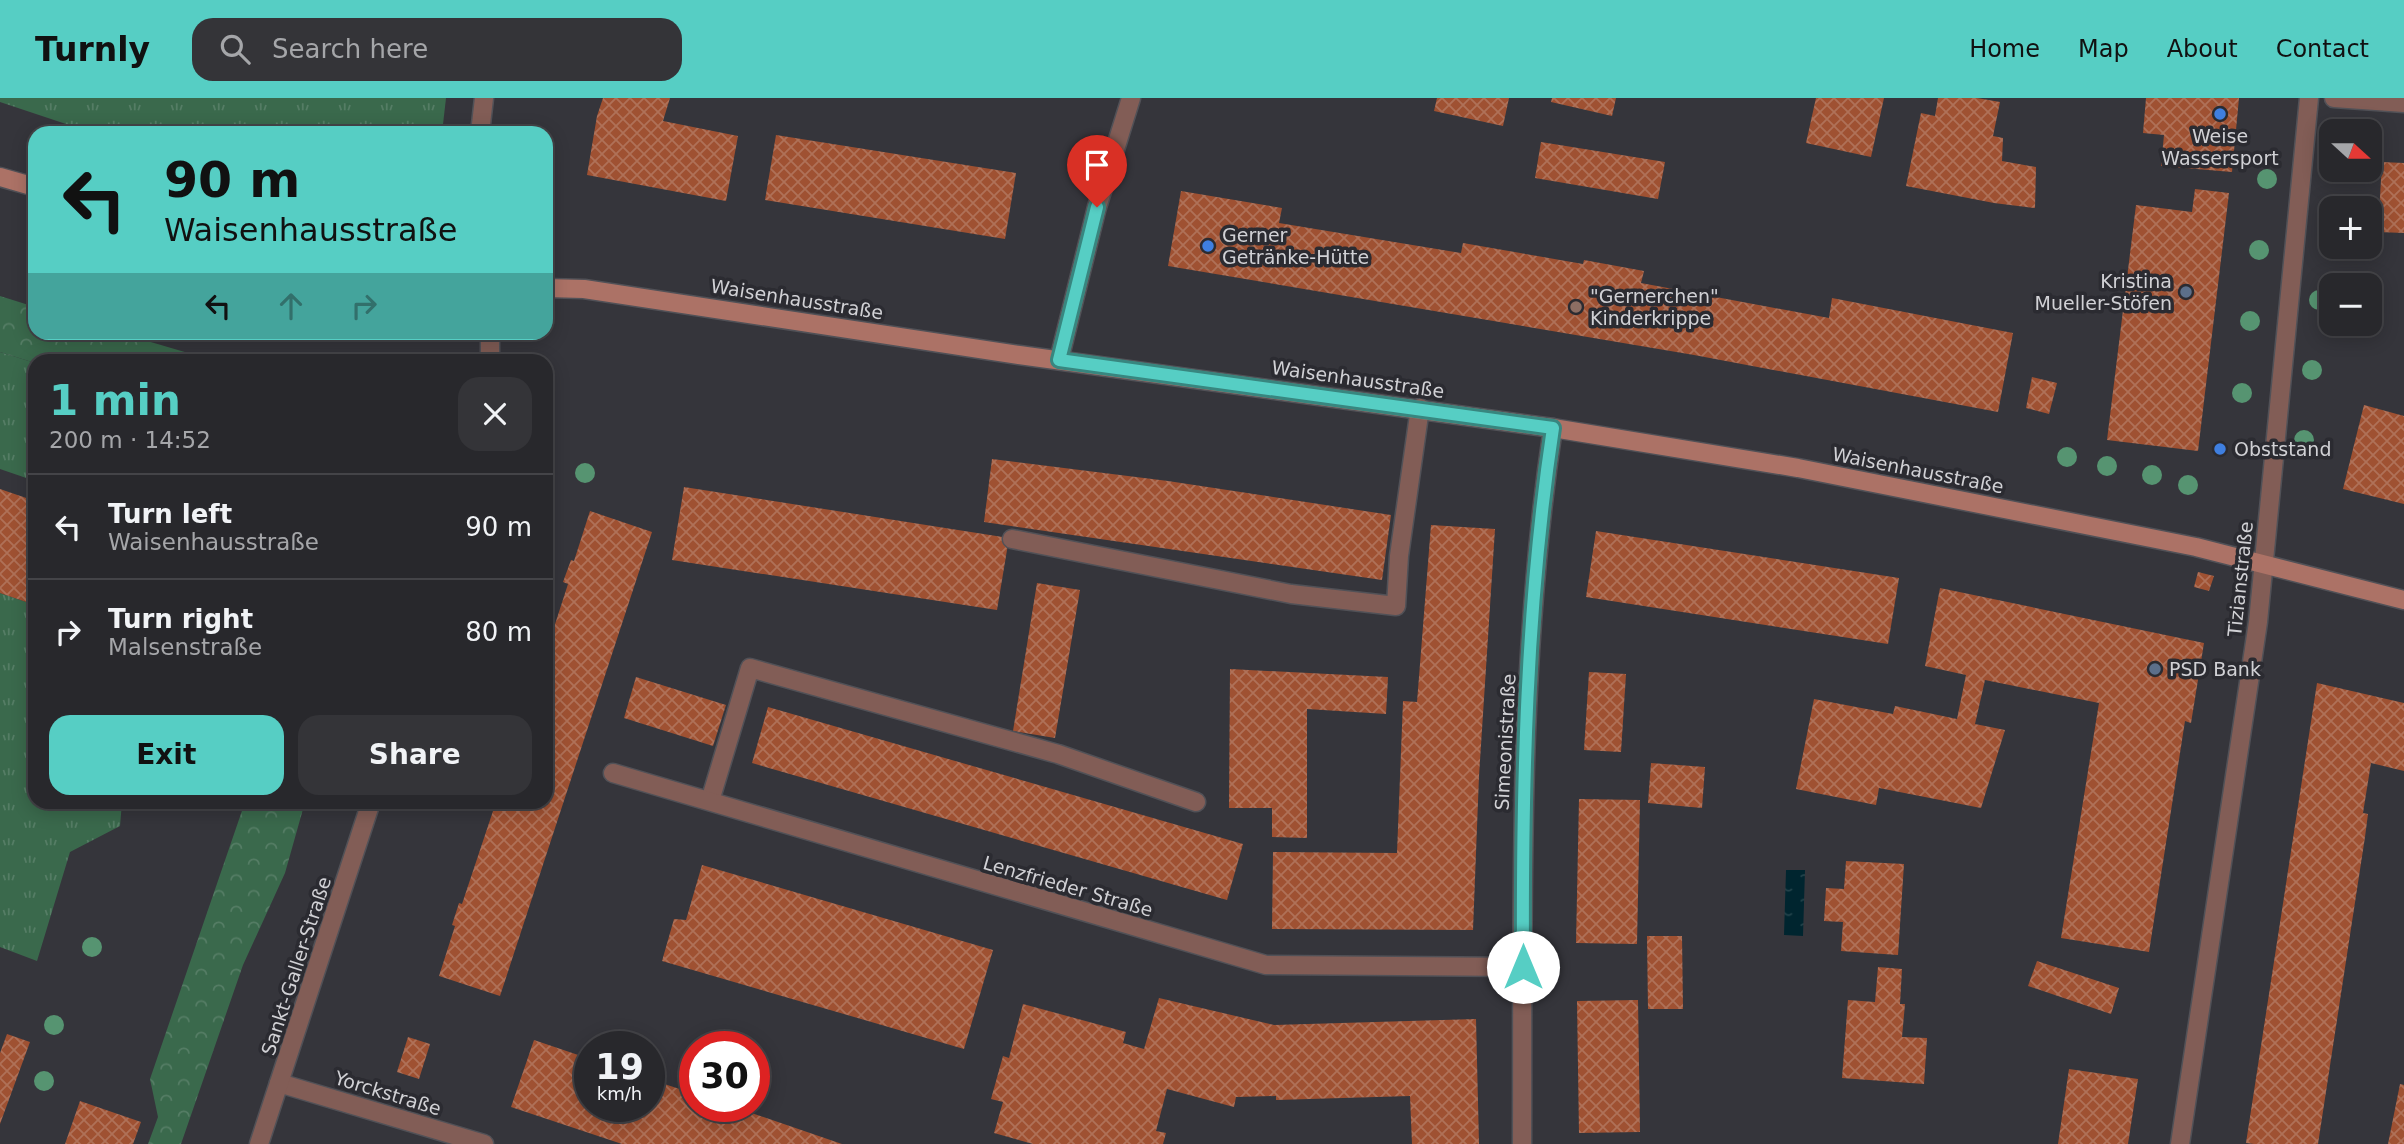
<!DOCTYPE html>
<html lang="en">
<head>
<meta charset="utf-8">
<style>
	:root { --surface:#28282c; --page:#343438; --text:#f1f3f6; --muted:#a5a6a9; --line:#444448; --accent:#56cec4 }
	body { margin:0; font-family:"DejaVu Sans",sans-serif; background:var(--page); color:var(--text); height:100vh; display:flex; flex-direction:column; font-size:26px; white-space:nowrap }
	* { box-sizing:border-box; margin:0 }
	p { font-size:23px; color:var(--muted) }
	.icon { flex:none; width:38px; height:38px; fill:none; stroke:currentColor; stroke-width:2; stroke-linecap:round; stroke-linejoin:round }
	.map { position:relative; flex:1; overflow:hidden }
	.sheet { position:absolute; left:28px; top:256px; width:525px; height:455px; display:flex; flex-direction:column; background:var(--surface); border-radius:21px; box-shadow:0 4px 18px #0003,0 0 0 2px var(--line) }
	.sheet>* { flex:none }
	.top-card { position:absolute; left:28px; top:28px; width:525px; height:214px; border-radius:21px; box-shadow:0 4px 18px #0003,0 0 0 2px var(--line); background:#56cec4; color:#111; overflow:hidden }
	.needle { width:46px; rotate:111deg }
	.fabs { position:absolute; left:2319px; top:21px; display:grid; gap:14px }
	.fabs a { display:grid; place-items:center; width:63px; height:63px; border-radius:14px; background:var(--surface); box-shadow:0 4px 18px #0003,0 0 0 2px var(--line); font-size:35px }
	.speed { position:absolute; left:574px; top:933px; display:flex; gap:14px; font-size:35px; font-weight:700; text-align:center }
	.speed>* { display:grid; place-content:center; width:91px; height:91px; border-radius:50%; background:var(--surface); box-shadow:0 4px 18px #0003,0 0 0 2px var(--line); line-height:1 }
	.speed small { font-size:18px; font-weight:400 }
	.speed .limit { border:10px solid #d22; background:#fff; color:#111 }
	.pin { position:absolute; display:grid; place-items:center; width:60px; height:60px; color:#fff; margin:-72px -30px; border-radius:50% 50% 50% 0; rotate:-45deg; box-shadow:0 0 7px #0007 }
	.pin .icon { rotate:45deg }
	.me { position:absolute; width:77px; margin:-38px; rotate:0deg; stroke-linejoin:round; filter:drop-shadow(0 0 5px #0008) }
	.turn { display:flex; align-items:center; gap:24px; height:147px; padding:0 21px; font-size:32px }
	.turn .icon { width:91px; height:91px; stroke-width:2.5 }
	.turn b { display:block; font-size:49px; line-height:60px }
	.lanes { display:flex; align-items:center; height:66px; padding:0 21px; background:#0003; justify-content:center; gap:35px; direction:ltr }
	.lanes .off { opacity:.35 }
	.round { display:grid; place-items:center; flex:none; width:74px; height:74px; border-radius:21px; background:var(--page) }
	.summary { display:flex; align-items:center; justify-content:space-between; height:119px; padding:0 21px }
	h1 { font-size:42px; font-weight:700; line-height:52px; color:var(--accent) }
	.primary-button { display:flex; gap:14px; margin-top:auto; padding:14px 21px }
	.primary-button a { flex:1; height:80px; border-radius:21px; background:var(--accent); color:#111; font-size:28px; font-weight:700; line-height:80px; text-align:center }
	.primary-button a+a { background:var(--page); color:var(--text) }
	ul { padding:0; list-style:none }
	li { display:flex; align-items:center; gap:21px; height:105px; padding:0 21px; border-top:2px solid var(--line) }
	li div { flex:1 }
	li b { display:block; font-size:26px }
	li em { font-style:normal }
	header { display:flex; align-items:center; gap:42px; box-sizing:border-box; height:98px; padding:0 35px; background:var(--accent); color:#111 }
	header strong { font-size:33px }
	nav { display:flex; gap:38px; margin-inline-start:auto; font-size:24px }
	.search { width:490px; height:63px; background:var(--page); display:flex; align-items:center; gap:18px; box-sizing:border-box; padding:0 24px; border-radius:21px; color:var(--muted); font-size:26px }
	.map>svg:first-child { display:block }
	.grass { fill:url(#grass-tufts) }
	.forest { fill:url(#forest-crowns) }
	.water { fill:url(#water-ripples) }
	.building { fill:url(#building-cross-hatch) }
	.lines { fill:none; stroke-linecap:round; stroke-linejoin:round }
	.lane-casing { stroke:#515157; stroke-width:21 }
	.street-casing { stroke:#515157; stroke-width:21 }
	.secondary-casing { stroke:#515157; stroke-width:21 }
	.lane { stroke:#825d56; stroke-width:18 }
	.street { stroke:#825d56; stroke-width:18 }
	.secondary { stroke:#ac7266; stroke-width:18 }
	.tree { fill:#569471 }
	.route-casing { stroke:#38867f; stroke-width:18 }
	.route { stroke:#56cec4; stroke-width:12 }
	.shop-dot { fill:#3f7fe0; stroke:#2b2b31; stroke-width:2.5 }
	.service-dot { fill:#5c6f8a; stroke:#2b2b31; stroke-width:2.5 }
	.education-dot { fill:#8d6e63; stroke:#2b2b31; stroke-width:2.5 }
	.labels { text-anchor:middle; stroke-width:7; stroke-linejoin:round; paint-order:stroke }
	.poi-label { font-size:19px; fill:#d1d1d5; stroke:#2b2b31; text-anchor:start }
	.street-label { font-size:19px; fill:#d1d1d5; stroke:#2b2b31 }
</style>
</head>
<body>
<header>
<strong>Turnly</strong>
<div class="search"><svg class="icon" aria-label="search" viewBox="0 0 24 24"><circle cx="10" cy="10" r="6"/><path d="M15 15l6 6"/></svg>Search here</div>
<nav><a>Home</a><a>Map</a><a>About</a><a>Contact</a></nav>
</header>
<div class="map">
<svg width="2404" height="1046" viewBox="0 0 2404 1046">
	<defs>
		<pattern id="grass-tufts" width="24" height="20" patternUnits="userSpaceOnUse" patternTransform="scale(1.75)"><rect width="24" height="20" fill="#3a694c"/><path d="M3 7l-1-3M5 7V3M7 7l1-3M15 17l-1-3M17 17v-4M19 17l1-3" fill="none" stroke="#557d65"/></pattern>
		<pattern id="forest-crowns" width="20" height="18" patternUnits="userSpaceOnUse" patternTransform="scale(1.75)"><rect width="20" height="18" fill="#3a694c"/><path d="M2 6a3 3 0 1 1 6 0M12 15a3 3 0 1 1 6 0" fill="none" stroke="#557d65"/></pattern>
		<pattern id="water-ripples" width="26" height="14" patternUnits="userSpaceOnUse" patternTransform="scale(1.75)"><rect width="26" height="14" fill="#00252f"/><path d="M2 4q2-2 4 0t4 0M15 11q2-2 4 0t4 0" fill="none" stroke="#24444c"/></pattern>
		<pattern id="building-cross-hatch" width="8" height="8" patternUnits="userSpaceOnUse" patternTransform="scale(1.75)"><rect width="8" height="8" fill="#9f5132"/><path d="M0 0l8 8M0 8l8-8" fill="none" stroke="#af7158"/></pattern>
	</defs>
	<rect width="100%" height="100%" fill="#35353b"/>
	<g class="grass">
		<polygon points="0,0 446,0 442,35 93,35 0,4"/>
		<polygon points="0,254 35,265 35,383 0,371"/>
		<polygon points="0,495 35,507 35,704 122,704 120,728 70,754 37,863 0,849"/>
	</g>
	<g class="forest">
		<polygon points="0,198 35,209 35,234 120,235 212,262 35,262 35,265 0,254"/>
		<polygon points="245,704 305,704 285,775 243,867 181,1046 148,1046 158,1019 150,981"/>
	</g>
	<polygon class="water" points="1786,772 1805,772 1803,838 1784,837"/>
	<g class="building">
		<polygon points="603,0 670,0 663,23 738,38 726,103 587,77 597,18"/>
		<polygon points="1437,0 1509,0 1503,28 1434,13"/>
		<polygon points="1552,0 1616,0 1612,18 1551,4"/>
		<polygon points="1816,0 1884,0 1871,59 1806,45"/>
		<polygon points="1938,0 1977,0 2000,4 1993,38 2003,40 2002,63 2036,69 2035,110 1994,105 1906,88 1921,15 1935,18"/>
		<polygon points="2146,0 2239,0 2232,74 2161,68 2164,37 2143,35"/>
		<polygon points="776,37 1016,75 1005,141 765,102"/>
		<polygon points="1541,44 1665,64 1658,101 1535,80"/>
		<polygon points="2382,64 2404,65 2404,135 2378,134"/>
		<polygon points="2195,91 2229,95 2198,353 2107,342 2136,107 2192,114"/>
		<polygon points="1181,93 1282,110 1279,125 1461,155 1463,145 1583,166 1584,162 1644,173 1641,185 1829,220 1832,200 2013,235 1998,314 1694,257 1168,168"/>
		<polygon points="2032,279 2057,285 2049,316 2026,310"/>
		<polygon points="2364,307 2404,318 2404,406 2343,391"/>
		<polygon points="992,361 1168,383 1391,417 1382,482 984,424"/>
		<polygon points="684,389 1009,440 997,512 672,462"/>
		<polygon points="0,391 35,403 35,507 0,495"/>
		<polygon points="590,413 652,434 500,898 439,878 455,828 452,827 459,805 462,806 493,713 490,712 492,704 546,704 546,554 568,486 563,484 571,462 574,463"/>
		<polygon points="1431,427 1495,431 1479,678 1473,832 1272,831 1273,754 1397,755 1403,603 1417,604"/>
		<polygon points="1596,433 1899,480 1888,546 1586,499"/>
		<polygon points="2198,474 2214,478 2209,493 2194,489"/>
		<polygon points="1037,485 1080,492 1055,640 1013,633"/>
		<polygon points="1940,490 2204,545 2191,625 2185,623 2149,854 2061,840 2099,605 1985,582 1975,626 2005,632 1981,710 1879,690 1876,707 1796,691 1814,601 1893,616 1895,608 1957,621 1966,577 1925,568"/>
		<polygon points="1230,571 1388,579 1386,616 1307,611 1307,740 1272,739 1272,710 1229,710"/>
		<polygon points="1589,574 1626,576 1621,654 1584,652"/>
		<polygon points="636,579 726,607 713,648 624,620"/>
		<polygon points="2317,585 2404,605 2404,673 2371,665 2363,715 2368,716 2365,739 2318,1046 2254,1046 2246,1045"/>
		<polygon points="768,609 1243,746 1227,802 752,665"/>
		<polygon points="1651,665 1705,669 1702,710 1648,705"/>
		<polygon points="1579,701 1640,702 1637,846 1576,845"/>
		<polygon points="1846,763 1904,766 1898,857 1841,853 1843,824 1824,823 1826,790 1844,791"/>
		<polygon points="702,767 993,852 964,951 662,863 674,821 686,822"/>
		<polygon points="1647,838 1682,838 1683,911 1648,911"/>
		<polygon points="2037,863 2119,890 2111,916 2028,888"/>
		<polygon points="1878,869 1902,871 1900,906 1905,906 1902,939 1927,940 1924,986 1842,980 1848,902 1875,904"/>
		<polygon points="1159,900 1274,927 1476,921 1479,1046 1412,1046 1410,998 1276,1002 1276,998 1236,999 1234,1009 1167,991 1156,1033 1166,1035 1163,1046 1033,1046 994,1035 1003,1004 991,1001 1003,958 1009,960 1023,906 1126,934 1123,945 1144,951"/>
		<polygon points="1638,902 1640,1034 1579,1035 1577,903"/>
		<polygon points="7,936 30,944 0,1026 0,955"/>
		<polygon points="408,939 430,946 419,981 397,974"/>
		<polygon points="534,942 590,961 590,1008 649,1008 649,981 695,996 695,1008 731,1008 842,1046 622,1046 511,1009"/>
		<polygon points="2069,971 2138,981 2128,1046 2058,1046"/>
		<polygon points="2400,986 2404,987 2404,1046 2388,1046"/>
		<polygon points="80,1003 141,1024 133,1046 65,1046"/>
	</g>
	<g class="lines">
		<defs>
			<g id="lane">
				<polyline points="1012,441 1291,496 1396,508 1399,458 1420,310"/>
				<polyline points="710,703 750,570 1058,656 1196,704"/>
			</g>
			<g id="street">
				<polyline points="2334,0 2404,5"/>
				<polyline points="480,35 484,0"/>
				<polyline points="490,262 490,234"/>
				<polyline points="1059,262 1097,109 1131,0"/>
				<polyline points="613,675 1266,867 1523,869"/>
				<polyline points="279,985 484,1046"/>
				<polyline points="259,1046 371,704"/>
				<path d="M1522,1046C1523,807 1517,567 1553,330"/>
				<polyline points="2180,1046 2258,524 2309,0"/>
			</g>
			<g id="secondary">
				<polyline points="0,79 35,89"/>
				<polyline points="546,190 584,191 1019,257 1553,330 1798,370 2196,449 2404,502"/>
			</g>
		</defs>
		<use href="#lane" class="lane-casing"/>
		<use href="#street" class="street-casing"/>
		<use href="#secondary" class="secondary-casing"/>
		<use href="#lane" class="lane"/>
		<use href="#street" class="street"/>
		<use href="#secondary" class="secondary"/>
	</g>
	<g class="tree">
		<circle cx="2267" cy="81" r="10"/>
		<circle cx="2259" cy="152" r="10"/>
		<circle cx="2319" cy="202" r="10"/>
		<circle cx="2250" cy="223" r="10"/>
		<circle cx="2312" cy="272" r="10"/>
		<circle cx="2242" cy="295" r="10"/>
		<circle cx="2304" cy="342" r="10"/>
		<circle cx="2067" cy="359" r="10"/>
		<circle cx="2107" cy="368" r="10"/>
		<circle cx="585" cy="375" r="10"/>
		<circle cx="2152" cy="377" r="10"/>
		<circle cx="2188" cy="387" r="10"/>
		<circle cx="92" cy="849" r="10"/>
		<circle cx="54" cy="927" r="10"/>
		<circle cx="44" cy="983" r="10"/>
	</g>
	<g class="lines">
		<defs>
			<path id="route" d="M1097,109L1059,262L1553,330C1526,508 1522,688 1523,869"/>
		</defs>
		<use href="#route" class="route-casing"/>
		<use href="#route" class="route"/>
	</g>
	<g class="shop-dot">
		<circle cx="2220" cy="16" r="7"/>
		<circle cx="1208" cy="148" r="7"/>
		<circle cx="2220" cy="351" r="7"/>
	</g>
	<g class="service-dot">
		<circle cx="2186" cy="194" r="7"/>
		<circle cx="2155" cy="571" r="7"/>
	</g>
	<circle class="education-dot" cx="1576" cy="209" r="7"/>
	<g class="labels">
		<g class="poi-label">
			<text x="2220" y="45" text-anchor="middle">Weise<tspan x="2220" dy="22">Wassersport</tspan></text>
			<text x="1222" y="144">Gerner<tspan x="1222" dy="22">Getränke-Hütte</tspan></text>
			<text x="2172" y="190" text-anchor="end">Kristina<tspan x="2172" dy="22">Mueller-Stöfen</tspan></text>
			<text x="1590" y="205">"Gernerchen"<tspan x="1590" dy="22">Kinderkrippe</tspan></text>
			<text x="2234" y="358">Obststand</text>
			<text x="2169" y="578">PSD Bank</text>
		</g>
		<g class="street-label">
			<text transform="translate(797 201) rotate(9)" y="7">Waisenhausstraße</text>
			<text transform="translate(1358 281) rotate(8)" y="7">Waisenhausstraße</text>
			<text transform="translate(1918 372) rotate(11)" y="7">Waisenhausstraße</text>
			<text transform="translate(2240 481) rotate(-84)" y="7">Tizianstraße</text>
			<text transform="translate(1505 644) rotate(-87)" y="7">Simeonistraße</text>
			<text transform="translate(1068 788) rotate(16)" y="7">Lenzfrieder Straße</text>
			<text transform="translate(296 868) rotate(-72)" y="7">Sankt-Galler-Straße</text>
			<text transform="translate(388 995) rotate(17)" y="7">Yorckstraße</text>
		</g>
	</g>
</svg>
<div class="fabs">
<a><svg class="needle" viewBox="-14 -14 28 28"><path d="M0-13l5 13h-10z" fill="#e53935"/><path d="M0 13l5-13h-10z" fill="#a5a6a9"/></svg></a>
<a>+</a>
<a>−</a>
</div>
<div class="speed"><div>19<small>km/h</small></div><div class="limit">30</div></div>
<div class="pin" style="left:1097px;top:109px;background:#d93025"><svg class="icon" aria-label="arrive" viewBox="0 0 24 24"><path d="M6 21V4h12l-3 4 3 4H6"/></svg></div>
<svg class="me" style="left:1523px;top:869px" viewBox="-20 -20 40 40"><circle r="19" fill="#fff"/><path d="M0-13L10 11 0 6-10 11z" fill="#56cec4"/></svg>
<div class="top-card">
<div class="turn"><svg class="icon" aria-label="left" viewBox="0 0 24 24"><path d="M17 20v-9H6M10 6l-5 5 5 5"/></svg><div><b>90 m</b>Waisenhausstraße</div></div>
<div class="lanes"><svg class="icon" aria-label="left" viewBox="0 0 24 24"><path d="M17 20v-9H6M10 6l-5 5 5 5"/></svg><svg class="icon off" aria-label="ahead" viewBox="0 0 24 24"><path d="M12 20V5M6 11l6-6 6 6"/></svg><svg class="icon off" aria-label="right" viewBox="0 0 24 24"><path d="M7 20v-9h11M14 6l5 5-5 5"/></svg></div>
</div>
<section class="sheet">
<div class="summary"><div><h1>1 min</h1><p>200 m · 14:52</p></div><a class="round"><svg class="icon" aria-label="close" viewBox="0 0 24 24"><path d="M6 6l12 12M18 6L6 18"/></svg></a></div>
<ul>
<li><svg class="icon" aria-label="left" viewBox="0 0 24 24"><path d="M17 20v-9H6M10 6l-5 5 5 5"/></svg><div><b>Turn left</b><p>Waisenhausstraße</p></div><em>90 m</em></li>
<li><svg class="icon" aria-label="right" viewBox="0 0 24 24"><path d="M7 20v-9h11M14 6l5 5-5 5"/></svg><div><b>Turn right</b><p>Malsenstraße</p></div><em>80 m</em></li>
</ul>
<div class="primary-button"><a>Exit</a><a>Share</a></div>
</section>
</div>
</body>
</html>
